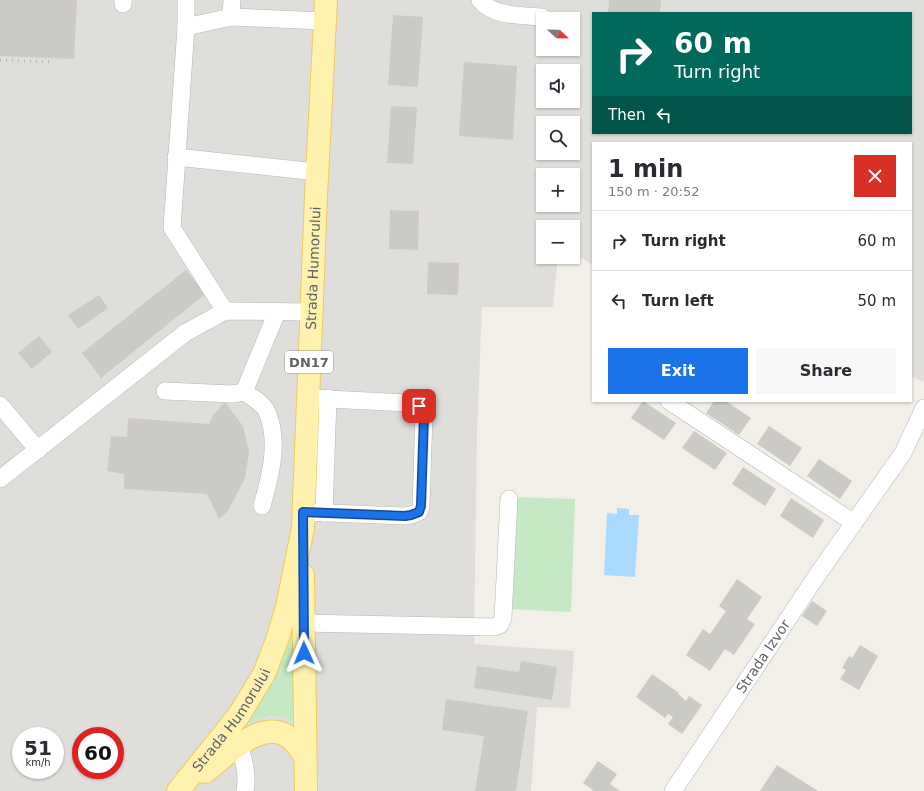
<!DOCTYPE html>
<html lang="en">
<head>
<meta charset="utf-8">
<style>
	:root { --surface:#fff; --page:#f7f7f7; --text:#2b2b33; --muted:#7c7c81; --line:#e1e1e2; --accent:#1a73e8 }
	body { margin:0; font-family:"DejaVu Sans",sans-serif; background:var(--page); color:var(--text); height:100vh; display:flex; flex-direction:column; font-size:15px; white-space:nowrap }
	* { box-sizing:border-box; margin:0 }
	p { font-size:13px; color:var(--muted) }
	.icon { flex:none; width:22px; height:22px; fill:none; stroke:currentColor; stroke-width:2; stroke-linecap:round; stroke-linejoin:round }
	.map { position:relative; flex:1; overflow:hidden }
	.panel { position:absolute; left:592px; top:142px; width:320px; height:260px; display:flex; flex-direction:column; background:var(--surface); border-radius:0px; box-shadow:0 1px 3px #0004 }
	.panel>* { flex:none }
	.guide { position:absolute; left:592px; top:12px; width:320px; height:122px; border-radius:0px; box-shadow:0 1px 3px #0004; background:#00695c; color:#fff; overflow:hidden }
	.needle { width:26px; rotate:112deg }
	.fabs { position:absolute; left:536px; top:12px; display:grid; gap:8px }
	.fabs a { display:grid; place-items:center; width:44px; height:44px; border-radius:0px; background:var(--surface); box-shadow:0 1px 3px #0004; font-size:20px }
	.speed { position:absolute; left:12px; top:727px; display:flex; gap:8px; font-size:20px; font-weight:700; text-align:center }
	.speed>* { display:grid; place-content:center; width:52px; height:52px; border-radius:50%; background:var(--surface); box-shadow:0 1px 3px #0004; line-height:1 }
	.speed small { font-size:10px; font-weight:400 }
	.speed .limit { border:6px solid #d22; background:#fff; color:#111 }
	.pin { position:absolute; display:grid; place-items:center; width:34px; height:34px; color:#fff; margin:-17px; border-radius:8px; box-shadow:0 2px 6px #0006 }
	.me { position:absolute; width:44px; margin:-22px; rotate:359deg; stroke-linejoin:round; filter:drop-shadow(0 0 3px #0008) }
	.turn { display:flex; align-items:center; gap:14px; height:84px; padding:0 16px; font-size:18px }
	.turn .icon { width:52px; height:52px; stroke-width:2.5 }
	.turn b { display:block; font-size:28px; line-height:34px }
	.then { display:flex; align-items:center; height:38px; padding:0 16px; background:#0003; gap:8px; font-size:15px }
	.round { display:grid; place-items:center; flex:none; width:42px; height:42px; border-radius:0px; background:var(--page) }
	.summary { display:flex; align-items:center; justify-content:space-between; height:68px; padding:0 16px }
	h1 { font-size:24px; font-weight:700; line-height:30px }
	.action { display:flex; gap:8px; margin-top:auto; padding:8px 16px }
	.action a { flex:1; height:46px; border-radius:0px; background:var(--accent); color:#fff; font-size:16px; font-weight:700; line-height:46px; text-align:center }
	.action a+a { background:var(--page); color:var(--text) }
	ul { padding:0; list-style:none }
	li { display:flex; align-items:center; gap:12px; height:60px; padding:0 16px; border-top:1px solid var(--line) }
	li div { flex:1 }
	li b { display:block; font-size:15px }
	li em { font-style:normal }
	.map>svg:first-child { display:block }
	.industrial { fill:#e0deda; fill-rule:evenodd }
	.green { fill:#c5e8c5 }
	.water { fill:#aadaff }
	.building { fill:#cccac5 }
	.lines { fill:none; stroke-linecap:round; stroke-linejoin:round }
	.minor-casing { stroke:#b5b8bc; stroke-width:18 }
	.major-casing { stroke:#f2c960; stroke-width:24 }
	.minor { stroke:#fff; stroke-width:17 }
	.major { stroke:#fff2af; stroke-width:22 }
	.rail { stroke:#b6b7b8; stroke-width:3; stroke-dasharray:1 5; stroke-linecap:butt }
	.route-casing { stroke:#114b97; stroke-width:10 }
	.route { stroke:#1a73e8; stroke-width:7 }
	.labels { text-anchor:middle; stroke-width:3; stroke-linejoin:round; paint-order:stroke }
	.shield { fill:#fff; stroke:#8f9295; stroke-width:1 }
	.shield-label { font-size:13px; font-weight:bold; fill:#5f6368 }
	.street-label { font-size:14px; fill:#5f6368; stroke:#fff }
</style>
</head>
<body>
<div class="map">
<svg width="924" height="791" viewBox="0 0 924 791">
	<rect width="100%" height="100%" fill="#f1efe8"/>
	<path class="industrial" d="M0,0H924V382L911,376V143H593V265L573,253V227H543V257H558L553,307H482L477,430L474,644L574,651L570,708L537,707L531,791H0ZM593,13H911V133H593ZM543,19H573V49H543ZM543,71H573V101H543ZM543,123H573V153H543ZM543,175H573V205H543ZM21,736H55V770H21ZM81,736H115V770H81Z"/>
	<g class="green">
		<polygon points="513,497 575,499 571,612 509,609"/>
		<path d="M293,614L300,731C297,728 293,723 289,720C274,710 254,720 240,728Z"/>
	</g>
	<polygon class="water" points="617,508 629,509 629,515 639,515 635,577 604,575 607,513 617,514"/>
	<g class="building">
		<polygon points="0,0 77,0 74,59 0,56"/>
		<polygon points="609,0 661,0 660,13 608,13"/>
		<polygon points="393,15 423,17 418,87 388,85"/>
		<polygon points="464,62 517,66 513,140 459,136"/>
		<polygon points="391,106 417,107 413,164 387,163"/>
		<polygon points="390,210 419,211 418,250 389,249"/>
		<polygon points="428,262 459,263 458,295 427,294"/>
		<polygon points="186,270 205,294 101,378 82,353"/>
		<polygon points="99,295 108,308 78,329 68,315"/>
		<polygon points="39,336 52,352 32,369 18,353"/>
		<polygon points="643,401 676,423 664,440 631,418"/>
		<polygon points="714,401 726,401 751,418 739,435 706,413"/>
		<polygon points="225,402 243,426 249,452 245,478 228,511 219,519 207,494 124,489 124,474 107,471 111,436 127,437 128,418 209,424 214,414"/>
		<polygon points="769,426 802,448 790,466 757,444"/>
		<polygon points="694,431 727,453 715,470 682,448"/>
		<polygon points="819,459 852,481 840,499 807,476"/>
		<polygon points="743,467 776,489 765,506 732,484"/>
		<polygon points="791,498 824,520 813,538 780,516"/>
		<polygon points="737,579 762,597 747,619 755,624 734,655 725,649 710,671 686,655 703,629 710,634 726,611 719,606"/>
		<polygon points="812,601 827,611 817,626 802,616"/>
		<polygon points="860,645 878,656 859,690 840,679 846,670 842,668 849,656 852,658"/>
		<polygon points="521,661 557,667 552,700 474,688 477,666 519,672"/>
		<polygon points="652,674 679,693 678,694 686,701 689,696 702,705 682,734 668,724 673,717 668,714 665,718 636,697"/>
		<polygon points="446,699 528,711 516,791 475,791 484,736 442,730"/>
		<polygon points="598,761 617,774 610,784 620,791 592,791 593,790 583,783"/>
		<polygon points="777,765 818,791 760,791"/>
	</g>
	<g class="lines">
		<defs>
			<g id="minor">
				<polyline points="186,0 186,27 172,228 225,311"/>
				<path d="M480,0C493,17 522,15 542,17"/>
				<polyline points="123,4 123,0"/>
				<polyline points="231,17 232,0"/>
				<polyline points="186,27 231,17 325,21"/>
				<polyline points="176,157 317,172"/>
				<path d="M165,391L232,394L244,392C252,397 263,403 267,412C280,442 270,477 262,506"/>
				<polyline points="244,392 277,312"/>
				<polyline points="669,401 854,523"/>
				<polyline points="0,405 38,450"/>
				<polyline points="0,479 185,333 225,311 311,312"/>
				<path d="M303,512L405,516L411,515L419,512L421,506L424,415C422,406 416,405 408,403L307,398"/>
				<polyline points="324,513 328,398"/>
				<polyline points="304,623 493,627 500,625 503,618 509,499"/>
				<path d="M239,745C244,761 248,775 245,791"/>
				<path id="s1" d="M673,791L820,571L903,453L924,408"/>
			</g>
			<g id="major">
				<polyline points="303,575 306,791"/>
				<path d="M205,772C226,756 263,716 290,738C297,743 301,751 305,757"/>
				<path id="s2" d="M178,791L239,715L264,674L277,640L287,607L303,528L316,196L326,0"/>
			</g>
		</defs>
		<use href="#minor" class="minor-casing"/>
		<use href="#major" class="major-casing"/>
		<use href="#minor" class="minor"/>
		<use href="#major" class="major"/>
		<polyline class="rail" points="0,60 53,62"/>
	</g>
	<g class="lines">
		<defs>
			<polyline id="route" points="304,653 303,512 405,516 411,515 419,512 421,506 424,415 422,409 419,406"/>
		</defs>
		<use href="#route" class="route-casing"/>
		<use href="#route" class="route"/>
	</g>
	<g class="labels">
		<rect class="shield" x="285" y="351" width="48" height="22" rx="3"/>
		<g class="shield-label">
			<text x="309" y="367">DN17</text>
		</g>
		<g class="street-label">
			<text dy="5" stroke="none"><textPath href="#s2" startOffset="557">Strada Humorului</textPath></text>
			<text dy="5" stroke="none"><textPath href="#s1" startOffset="162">Strada Izvor</textPath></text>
			<text dy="5" stroke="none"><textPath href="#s2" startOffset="89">Strada Humorului</textPath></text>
		</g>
	</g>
</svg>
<div class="fabs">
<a><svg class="needle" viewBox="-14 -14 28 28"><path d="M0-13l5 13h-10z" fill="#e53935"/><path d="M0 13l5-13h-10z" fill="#7c7c81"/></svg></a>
<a><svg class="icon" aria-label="sound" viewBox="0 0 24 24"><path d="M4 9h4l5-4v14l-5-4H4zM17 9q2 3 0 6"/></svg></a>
<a><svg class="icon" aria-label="search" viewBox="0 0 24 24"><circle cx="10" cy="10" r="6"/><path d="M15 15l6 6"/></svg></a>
<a>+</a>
<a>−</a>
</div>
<div class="speed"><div>51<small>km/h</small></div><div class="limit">60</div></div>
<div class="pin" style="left:419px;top:406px;background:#d93025"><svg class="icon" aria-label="arrive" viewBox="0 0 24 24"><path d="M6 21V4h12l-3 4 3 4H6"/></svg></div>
<svg class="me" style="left:304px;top:653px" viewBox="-20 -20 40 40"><path d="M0-17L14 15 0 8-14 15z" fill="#1a73e8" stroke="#fff" stroke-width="4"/></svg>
<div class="guide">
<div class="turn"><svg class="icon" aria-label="right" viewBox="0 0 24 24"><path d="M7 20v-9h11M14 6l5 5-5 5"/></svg><div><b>60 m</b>Turn right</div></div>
<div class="then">Then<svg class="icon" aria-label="left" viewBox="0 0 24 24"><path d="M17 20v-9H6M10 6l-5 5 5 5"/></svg></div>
</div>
<section class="panel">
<div class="summary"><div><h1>1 min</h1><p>150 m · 20:52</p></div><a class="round" style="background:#d93025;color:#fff"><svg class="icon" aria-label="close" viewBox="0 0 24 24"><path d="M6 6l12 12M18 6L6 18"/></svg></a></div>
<ul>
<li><svg class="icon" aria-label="right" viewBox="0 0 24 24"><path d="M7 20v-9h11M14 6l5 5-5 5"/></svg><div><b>Turn right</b></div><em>60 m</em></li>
<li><svg class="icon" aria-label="left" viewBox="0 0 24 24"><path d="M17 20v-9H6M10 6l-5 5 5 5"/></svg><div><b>Turn left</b></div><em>50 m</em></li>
</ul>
<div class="action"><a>Exit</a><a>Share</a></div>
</section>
</div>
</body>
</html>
